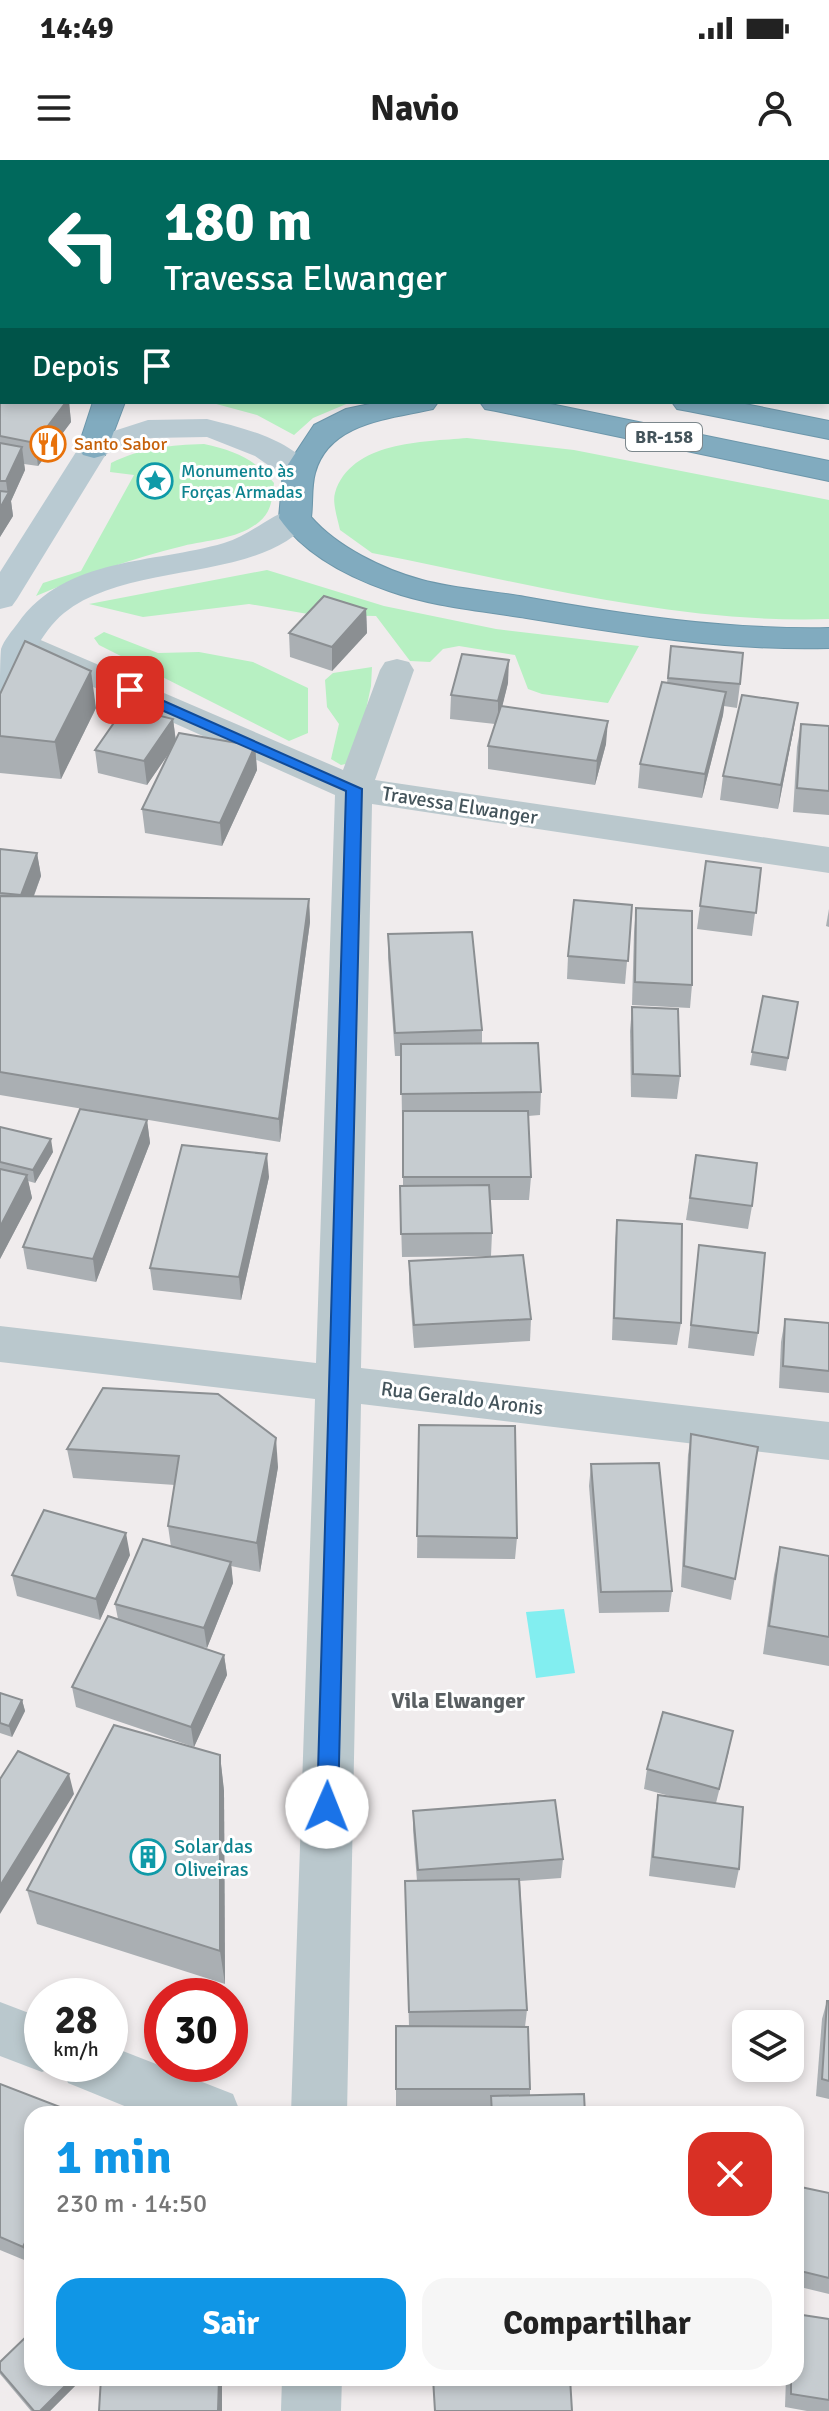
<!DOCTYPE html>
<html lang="pt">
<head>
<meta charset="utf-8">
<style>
	:root { --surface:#fff; --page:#f6f6f6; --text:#222; --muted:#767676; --accent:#1096e6 }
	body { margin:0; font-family:Signika,sans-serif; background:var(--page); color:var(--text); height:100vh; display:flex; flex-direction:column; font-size:30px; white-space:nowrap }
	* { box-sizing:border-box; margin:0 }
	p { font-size:26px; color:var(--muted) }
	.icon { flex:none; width:44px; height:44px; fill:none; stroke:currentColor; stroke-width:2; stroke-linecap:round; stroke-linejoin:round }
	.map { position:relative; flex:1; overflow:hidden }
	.panel { position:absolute; left:24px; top:1946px; width:780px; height:280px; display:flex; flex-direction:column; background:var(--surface); border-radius:24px; box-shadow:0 4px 12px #0003 }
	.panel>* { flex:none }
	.guide { position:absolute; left:0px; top:0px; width:830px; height:244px; box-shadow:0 4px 12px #0003; background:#00695c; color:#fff; overflow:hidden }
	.controls { position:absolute; left:732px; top:1850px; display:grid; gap:16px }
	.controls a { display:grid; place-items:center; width:72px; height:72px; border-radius:16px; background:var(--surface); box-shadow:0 4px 12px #0003; font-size:40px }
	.speed { position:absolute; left:24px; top:1818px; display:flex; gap:16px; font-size:40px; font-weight:700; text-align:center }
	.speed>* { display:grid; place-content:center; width:104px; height:104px; border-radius:50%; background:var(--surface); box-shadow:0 4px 12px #0003; line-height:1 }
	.speed small { font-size:20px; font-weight:400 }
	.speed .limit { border:12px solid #d22; background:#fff; color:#111 }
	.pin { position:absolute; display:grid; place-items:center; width:68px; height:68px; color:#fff; margin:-34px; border-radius:16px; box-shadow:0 4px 12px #0006 }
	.me { position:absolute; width:88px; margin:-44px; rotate:1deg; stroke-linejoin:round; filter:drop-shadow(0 0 6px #0008) }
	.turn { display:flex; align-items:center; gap:28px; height:168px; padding:0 32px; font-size:36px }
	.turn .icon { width:104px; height:104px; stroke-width:2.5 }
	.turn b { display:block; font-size:56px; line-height:68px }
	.then { display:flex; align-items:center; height:76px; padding:0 32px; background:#0003; gap:16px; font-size:30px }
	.round { display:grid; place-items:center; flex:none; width:84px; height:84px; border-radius:24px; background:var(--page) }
	.headline { display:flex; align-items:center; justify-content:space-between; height:136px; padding:0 32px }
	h1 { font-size:48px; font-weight:700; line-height:60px; color:var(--accent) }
	.action { display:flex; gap:16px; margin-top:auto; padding:16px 32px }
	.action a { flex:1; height:92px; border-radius:24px; background:var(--accent); color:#fff; font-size:32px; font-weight:700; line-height:92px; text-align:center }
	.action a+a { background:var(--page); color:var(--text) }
	.status { display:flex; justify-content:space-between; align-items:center; height:56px; padding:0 40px; background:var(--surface); direction:ltr }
	.status svg { height:22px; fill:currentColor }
	header { display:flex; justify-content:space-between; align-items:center; height:104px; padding:0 32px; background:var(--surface); font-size:36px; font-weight:700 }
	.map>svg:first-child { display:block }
	.green { fill:#b7f0c2 }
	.water { fill:#82eef0 }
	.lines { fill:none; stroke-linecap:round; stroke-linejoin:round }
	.highway-casing { stroke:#6c96aa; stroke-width:2 }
	.street { fill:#bac8cd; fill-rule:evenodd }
	.secondary { fill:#b9cad2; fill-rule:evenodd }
	.highway { fill:#81abbf; fill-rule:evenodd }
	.wall { fill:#aaafb3 }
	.shaded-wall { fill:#8b8f92 }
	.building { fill:#c6ccd0; stroke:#8b8f92; stroke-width:2 }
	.route { fill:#1a73e8; stroke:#114b97; stroke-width:2 }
	.labels { text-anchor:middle; stroke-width:6; stroke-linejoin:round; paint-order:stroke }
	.shield { fill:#fff; stroke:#7c878c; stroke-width:2 }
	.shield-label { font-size:18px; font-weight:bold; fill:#44545b }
	.far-food-label { font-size:18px; fill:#c56008; stroke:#fff; text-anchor:start }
	.far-culture-label { font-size:18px; fill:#0d838f; stroke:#fff; text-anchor:start }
	.street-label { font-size:20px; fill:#44545b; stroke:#fff }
	.culture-label { font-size:20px; fill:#0d838f; stroke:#fff; text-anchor:start }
	.neighbourhood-label { font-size:22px; font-weight:bold; fill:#595f62; stroke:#fff }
</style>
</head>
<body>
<div class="status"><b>14:49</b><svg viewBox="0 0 49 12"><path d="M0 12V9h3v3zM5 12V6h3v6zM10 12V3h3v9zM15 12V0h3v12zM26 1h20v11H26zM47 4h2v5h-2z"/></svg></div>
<header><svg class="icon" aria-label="menu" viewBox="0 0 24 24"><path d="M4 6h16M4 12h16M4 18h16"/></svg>Navio<svg class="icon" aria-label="person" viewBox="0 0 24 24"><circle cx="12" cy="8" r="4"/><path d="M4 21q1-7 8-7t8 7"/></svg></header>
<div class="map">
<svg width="829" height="2251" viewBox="0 0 829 2251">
	<rect width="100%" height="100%" fill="#f0eced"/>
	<g class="green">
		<polygon points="0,0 710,0 2,2 2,72"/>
		<polygon points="209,242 351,242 313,258 294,275 257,255"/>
		<path d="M467,278L574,290L829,340V459C675,464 522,422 372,393L340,370C338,360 332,343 335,333C351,281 423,282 467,278Z"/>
		<path d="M204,284C235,291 254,298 274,323C272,339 272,351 259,362C239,379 208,380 183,386C133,398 84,416 36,436L43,423L81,411L134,315L110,312L111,303C141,288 171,285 204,284Z"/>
		<polygon points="267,410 384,446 496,469 639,486 608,543 542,534 528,529 515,495 459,486 443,489 430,502 410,501 376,456 314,455 249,444 143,457 89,444"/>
		<polygon points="104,472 158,493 199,492 253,502 308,528 308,573 289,581 99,485 94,478"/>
		<polygon points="372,507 371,526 355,602 341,605 331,599 339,564 327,547 325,520 333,513"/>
	</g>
	<polygon class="water" points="564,1449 575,1513 536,1518 526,1452"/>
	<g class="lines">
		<defs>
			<g id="highway">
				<rect x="828" y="36" width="1" height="16"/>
				<polygon points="0,97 2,98 2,116 0,115"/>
				<polygon points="0,131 2,132 2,150 0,149"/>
				<polygon points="93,242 125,242 105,295 94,298 83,295 78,288"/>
				<path d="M379,242H438L433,249C390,259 329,262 315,313C311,327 313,343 311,357C337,387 384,410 422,420C455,429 491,431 525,437C626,455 726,470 829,468V488C724,491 623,474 520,457C476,450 431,446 389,431C348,417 304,394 279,358L283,312L314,265L346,249Z"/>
				<polygon points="480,242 541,242 829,301 829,321 496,251 485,249"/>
				<polygon points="672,242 735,242 829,261 829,279 688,251 677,249"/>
			</g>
		</defs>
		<use href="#highway" class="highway-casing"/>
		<g class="street">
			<polygon points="36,478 343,610 380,510 385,502 397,499 409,502 414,510 375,620 829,687 829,713 372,644 361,1208 829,1262 829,1300 361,1244 347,1954 291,1954 315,1239 0,1202 0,1166 316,1203 335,635 24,496 19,489 24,482"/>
			<polygon points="0,1842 42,1858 42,1904 110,1904 110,1886 233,1934 241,1954 144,1954 68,1923 60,1904 42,1912 0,1896"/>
			<polygon points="282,2218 342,2218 341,2251 281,2251"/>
		</g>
		<g class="secondary">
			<path d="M207,259C243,268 292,279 315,312L310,319L299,322L288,319L255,296L207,277L151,278L106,294L17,439L12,446L0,449V412L83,281L148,260Z"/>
			<path d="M295,348L307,351L311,358C266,423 130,400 64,453C40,473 29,504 12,529L0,532C0,519 0,501 1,489C4,480 12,471 18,463C66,396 153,404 224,383C251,375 271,354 295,348Z"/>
		</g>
		<use href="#highway" class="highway"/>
	</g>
	<g class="wall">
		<polygon points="0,226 2,242 69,242 71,262 38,306 24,304 25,310 11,341 13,356 0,377"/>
		<polygon points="366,449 367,473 332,511 290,497 289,473"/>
		<polygon points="671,486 740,524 737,548 724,546 723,555 702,638 638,628 640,604 667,523"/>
		<polygon points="508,523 502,546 606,584 595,625 488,609 488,586 495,564 450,559 451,535"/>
		<polygon points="0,534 96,548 61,619 0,613"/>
		<polygon points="173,559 176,581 255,586 257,610 222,686 145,673 142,649 172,588 147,625 98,613 95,590"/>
		<polygon points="801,564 829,566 829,655 793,652 797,587"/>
		<polygon points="794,567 778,649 720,640 723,616"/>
		<polygon points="0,689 37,693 41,716 34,736 309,739 310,762 280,982 0,935"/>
		<polygon points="761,708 752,776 697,769 700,746"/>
		<polygon points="632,745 625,824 567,819 568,796"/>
		<polygon points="636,748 692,825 690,848 632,845 634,772"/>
		<polygon points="829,749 829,767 826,766"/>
		<polygon points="388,774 482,870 482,883 541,932 540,955 528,956 531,1017 529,1040 490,1040 492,1073 491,1096 402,1097 400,1026 403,1026 403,957 402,957 401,896 395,896 388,798"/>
		<polygon points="763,836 798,842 786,911 750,905"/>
		<polygon points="632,847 680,916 677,939 631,937 630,871"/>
		<polygon points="147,960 150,983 96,1122 27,1109 23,1087"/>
		<polygon points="0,967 53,992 35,1023 28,1021 32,1038 0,1099"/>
		<polygon points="696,995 752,1046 748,1069 686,1060"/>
		<polygon points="269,1017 241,1140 153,1130 150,1108"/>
		<polygon points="617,1060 681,1163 677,1185 612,1180 615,1083"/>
		<polygon points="699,1085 758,1173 754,1196 688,1188"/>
		<polygon points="409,1101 531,1159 530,1181 414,1188 409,1124"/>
		<polygon points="785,1159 829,1163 829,1233 779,1228 781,1182"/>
		<polygon points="103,1228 278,1307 260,1412 231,1406 233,1423 207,1488 196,1486 224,1495 227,1515 194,1587 76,1547 72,1527 118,1459 115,1444 171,1387 168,1366 175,1325 73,1318 67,1289"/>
		<polygon points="419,1265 517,1378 515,1399 417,1398"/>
		<polygon points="691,1274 758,1287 731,1440 681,1427 688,1295"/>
		<polygon points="591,1304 672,1431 669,1452 599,1453 589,1326"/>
		<polygon points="780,1387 829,1396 829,1506 763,1494 774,1415"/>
		<polygon points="130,1395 100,1460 17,1436 12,1415"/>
		<polygon points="0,1533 22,1540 25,1551 12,1577 0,1573"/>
		<polygon points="729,1591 716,1643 739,1709 735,1728 649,1716 655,1655 658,1635 677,1638 644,1629 647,1609"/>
		<polygon points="220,1595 224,1631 225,1824 37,1764 27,1730"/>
		<polygon points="413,1651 563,1699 561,1718 520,1721 527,1850 525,1867 530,1929 530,1935 585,1954 490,1954 491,1946 396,1946 396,1866 409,1866 405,1721 417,1721 413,1670"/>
		<polygon points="827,1841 829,1841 829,1939 816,1936 822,1859"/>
		<polygon points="0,1924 32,1954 32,2096 29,2102 0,2090"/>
		<polygon points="796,2026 829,2033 829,2134 796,2126"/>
		<polygon points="829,2159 829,2251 807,2251 785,2247 786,2218 796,2218"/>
		<polygon points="0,2202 32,2218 83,2218 50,2251 31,2251 0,2214"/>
	</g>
	<g class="shaded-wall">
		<polygon points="66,242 69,242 71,262 38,306 35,283"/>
		<polygon points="22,287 25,310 11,341 13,356 0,377 0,348 8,335 6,321"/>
		<polygon points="366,449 367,473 332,511 332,487"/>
		<polygon points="509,500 508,523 498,564 498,541"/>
		<polygon points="91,511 96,548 61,619 55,582"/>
		<polygon points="726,532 723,555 702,638 705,614"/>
		<polygon points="798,543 794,567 778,649 781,625"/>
		<polygon points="173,559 176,583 147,625 144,601"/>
		<polygon points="608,561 606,584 595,625 597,601"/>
		<polygon points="255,586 257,610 222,686 220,663"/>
		<polygon points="37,693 41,716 25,759 21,735"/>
		<polygon points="309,739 310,762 280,982 279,959"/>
		<polygon points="147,960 150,983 96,1122 93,1099"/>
		<polygon points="51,979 53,992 35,1023 33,1010"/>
		<polygon points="267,994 269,1017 241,1140 239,1117"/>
		<polygon points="27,1015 32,1038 0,1099 0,1067"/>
		<polygon points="276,1278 278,1307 260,1412 257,1383"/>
		<polygon points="126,1373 130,1395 100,1460 96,1439"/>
		<polygon points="231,1402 233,1423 207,1488 204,1468"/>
		<polygon points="224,1495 227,1515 194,1587 191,1567"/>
		<polygon points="22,1540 25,1551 12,1577 9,1566"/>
		<polygon points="220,1595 224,1631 225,1824 220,1791"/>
		<polygon points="69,1614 74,1634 0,1754 0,1726"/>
		<polygon points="32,2068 32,2096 29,2102 23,2087"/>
		<polygon points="73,2218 83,2218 50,2251 40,2251"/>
		<polygon points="219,2218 222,2218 222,2251 218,2251"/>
	</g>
	<g class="building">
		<polygon points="0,226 2,226 2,242 66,242 35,283 0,276"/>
		<polygon points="0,283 22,287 6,321 0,321"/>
		<polygon points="0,331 9,332 0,348"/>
		<polygon points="324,436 366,449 332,487 289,473"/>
		<polygon points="25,481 91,511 55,582 0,576 0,534"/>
		<polygon points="671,486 743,493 740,524 668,518"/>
		<polygon points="462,494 509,500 498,541 451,535"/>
		<polygon points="662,522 726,532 705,614 640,604"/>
		<polygon points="742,535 798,543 781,625 723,616"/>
		<polygon points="501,546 608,561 597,601 488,586"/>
		<polygon points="125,547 173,559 144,601 95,590"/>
		<polygon points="801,564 829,566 829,631 797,628"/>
		<polygon points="179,573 255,586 220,663 142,649"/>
		<polygon points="0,689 37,693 21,735 0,733"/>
		<polygon points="706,701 761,708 756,753 700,746"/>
		<polygon points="0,736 309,739 279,959 0,912"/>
		<polygon points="574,740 632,745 628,801 568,796"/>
		<polygon points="636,748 692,751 692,825 635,822"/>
		<polygon points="472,772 482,870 395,873 388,774"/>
		<polygon points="763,836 798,842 788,898 752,892"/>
		<polygon points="632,847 678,849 680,916 633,914"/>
		<polygon points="538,883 541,932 401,934 401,884"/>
		<polygon points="80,949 147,960 93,1099 23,1087"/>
		<polygon points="403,951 528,951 531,1017 403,1017"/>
		<polygon points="0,967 51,979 33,1010 0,1002"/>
		<polygon points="182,985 267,994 239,1117 150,1108"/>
		<polygon points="696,995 757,1003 752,1046 690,1038"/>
		<polygon points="0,1009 27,1015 0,1067"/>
		<polygon points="489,1025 492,1073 401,1074 400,1026"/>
		<polygon points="617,1060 682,1064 681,1163 614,1158"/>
		<polygon points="699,1085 765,1093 758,1173 691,1165"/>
		<polygon points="523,1095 531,1159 414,1165 409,1101"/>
		<polygon points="785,1159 829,1163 829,1211 783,1206"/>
		<polygon points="103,1228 218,1234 276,1278 257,1383 168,1366 179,1296 67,1289"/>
		<polygon points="419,1265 515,1266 517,1378 417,1376"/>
		<polygon points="691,1274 758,1287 735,1419 684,1406"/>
		<polygon points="659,1303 672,1431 601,1432 591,1304"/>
		<polygon points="44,1350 126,1373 96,1439 12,1415"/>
		<polygon points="143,1379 231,1402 204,1468 115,1444"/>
		<polygon points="780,1387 829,1396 829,1477 769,1466"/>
		<polygon points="108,1456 224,1495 191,1567 72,1527"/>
		<polygon points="0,1533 22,1540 9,1566 0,1563"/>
		<polygon points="663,1552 733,1571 719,1629 647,1609"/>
		<polygon points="114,1565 220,1595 220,1791 27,1730"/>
		<polygon points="18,1591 69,1614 0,1726 0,1619"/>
		<polygon points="658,1635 743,1647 739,1709 653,1697"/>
		<polygon points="555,1640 563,1699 418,1710 413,1651"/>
		<polygon points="519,1719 527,1850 409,1852 405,1721"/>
		<polygon points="827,1841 829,1841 829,1921 822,1919"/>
		<polygon points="396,1866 528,1867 530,1929 396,1929"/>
		<polygon points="0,1924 78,1954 32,1954 32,2068 23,2087 0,2077"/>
		<polygon points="584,1934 585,1954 492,1954 491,1936"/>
		<polygon points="796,2026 829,2033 829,2118 796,2110"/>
		<polygon points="796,2154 829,2159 829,2240 791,2234 791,2218 796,2218"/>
		<polygon points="32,2171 32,2218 73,2218 40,2251 34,2251 0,2211 0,2202"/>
		<polygon points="101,2218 219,2218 218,2251 99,2251"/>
		<polygon points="433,2218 570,2218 572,2251 435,2251"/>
	</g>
	<polygon class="route" points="130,526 362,629 338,1647 335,1654 327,1657 320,1654 317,1647 346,631 125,534 125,527"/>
	<defs>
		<symbol id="restaurant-ring" viewBox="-11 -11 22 22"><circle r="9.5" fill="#fff" stroke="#e8710a" stroke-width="1.5"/><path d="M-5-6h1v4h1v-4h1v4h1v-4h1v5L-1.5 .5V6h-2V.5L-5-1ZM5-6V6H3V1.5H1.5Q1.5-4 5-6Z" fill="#e8710a"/></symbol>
		<symbol id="sight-ring" viewBox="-11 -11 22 22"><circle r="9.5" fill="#fff" stroke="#0f9aa8" stroke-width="1.5"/><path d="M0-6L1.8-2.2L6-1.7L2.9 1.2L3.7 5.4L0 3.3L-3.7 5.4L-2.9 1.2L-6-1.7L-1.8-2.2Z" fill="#0f9aa8"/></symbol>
		<symbol id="building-ring" viewBox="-11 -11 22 22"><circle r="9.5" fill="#fff" stroke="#0f9aa8" stroke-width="1.5"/><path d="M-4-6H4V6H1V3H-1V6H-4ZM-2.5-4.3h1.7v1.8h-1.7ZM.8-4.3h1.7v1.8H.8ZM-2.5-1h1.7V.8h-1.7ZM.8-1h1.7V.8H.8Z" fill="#0f9aa8"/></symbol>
	</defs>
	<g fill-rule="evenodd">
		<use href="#restaurant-ring" x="28" y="264" width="40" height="40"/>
		<use href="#sight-ring" x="135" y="301" width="40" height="40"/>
		<use href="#building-ring" x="128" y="1677" width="40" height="40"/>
	</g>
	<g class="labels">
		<rect class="shield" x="626" y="263" width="76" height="28" rx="6"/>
		<g class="shield-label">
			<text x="664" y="283">BR-158</text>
		</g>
		<g class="far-food-label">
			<text x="74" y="290">Santo Sabor</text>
		</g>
		<g class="far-culture-label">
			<text x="181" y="317">Monumento às<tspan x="181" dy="21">Forças Armadas</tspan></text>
		</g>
		<g class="street-label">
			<text transform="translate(460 645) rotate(9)" y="7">Travessa Elwanger</text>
			<text transform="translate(462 1238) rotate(7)" y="7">Rua Geraldo Aronis</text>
		</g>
		<g class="culture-label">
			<text x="174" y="1693">Solar das<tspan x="174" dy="23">Oliveiras</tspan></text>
		</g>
		<g class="neighbourhood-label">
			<text x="458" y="1548">Vila Elwanger</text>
		</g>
	</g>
</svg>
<div class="controls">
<a><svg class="icon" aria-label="layers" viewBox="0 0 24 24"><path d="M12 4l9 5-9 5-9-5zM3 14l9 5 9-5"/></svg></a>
</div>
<div class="speed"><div>28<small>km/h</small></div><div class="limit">30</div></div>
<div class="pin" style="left:130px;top:530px;background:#d93025"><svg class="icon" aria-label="arrive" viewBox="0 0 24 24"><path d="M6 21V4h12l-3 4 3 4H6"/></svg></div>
<svg class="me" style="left:327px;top:1647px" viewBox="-20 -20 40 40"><circle r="19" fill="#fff"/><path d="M0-13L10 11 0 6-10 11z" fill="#1a73e8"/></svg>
<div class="guide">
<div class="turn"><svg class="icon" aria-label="left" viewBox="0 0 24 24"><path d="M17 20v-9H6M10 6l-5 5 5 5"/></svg><div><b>180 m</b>Travessa Elwanger</div></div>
<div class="then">Depois<svg class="icon" aria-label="arrive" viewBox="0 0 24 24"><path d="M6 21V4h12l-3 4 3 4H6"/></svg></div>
</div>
<section class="panel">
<div class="headline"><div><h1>1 min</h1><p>230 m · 14:50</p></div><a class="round" style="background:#d93025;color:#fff"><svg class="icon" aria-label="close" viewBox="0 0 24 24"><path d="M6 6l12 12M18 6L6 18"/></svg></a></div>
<div class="action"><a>Sair</a><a>Compartilhar</a></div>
</section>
</div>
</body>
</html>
